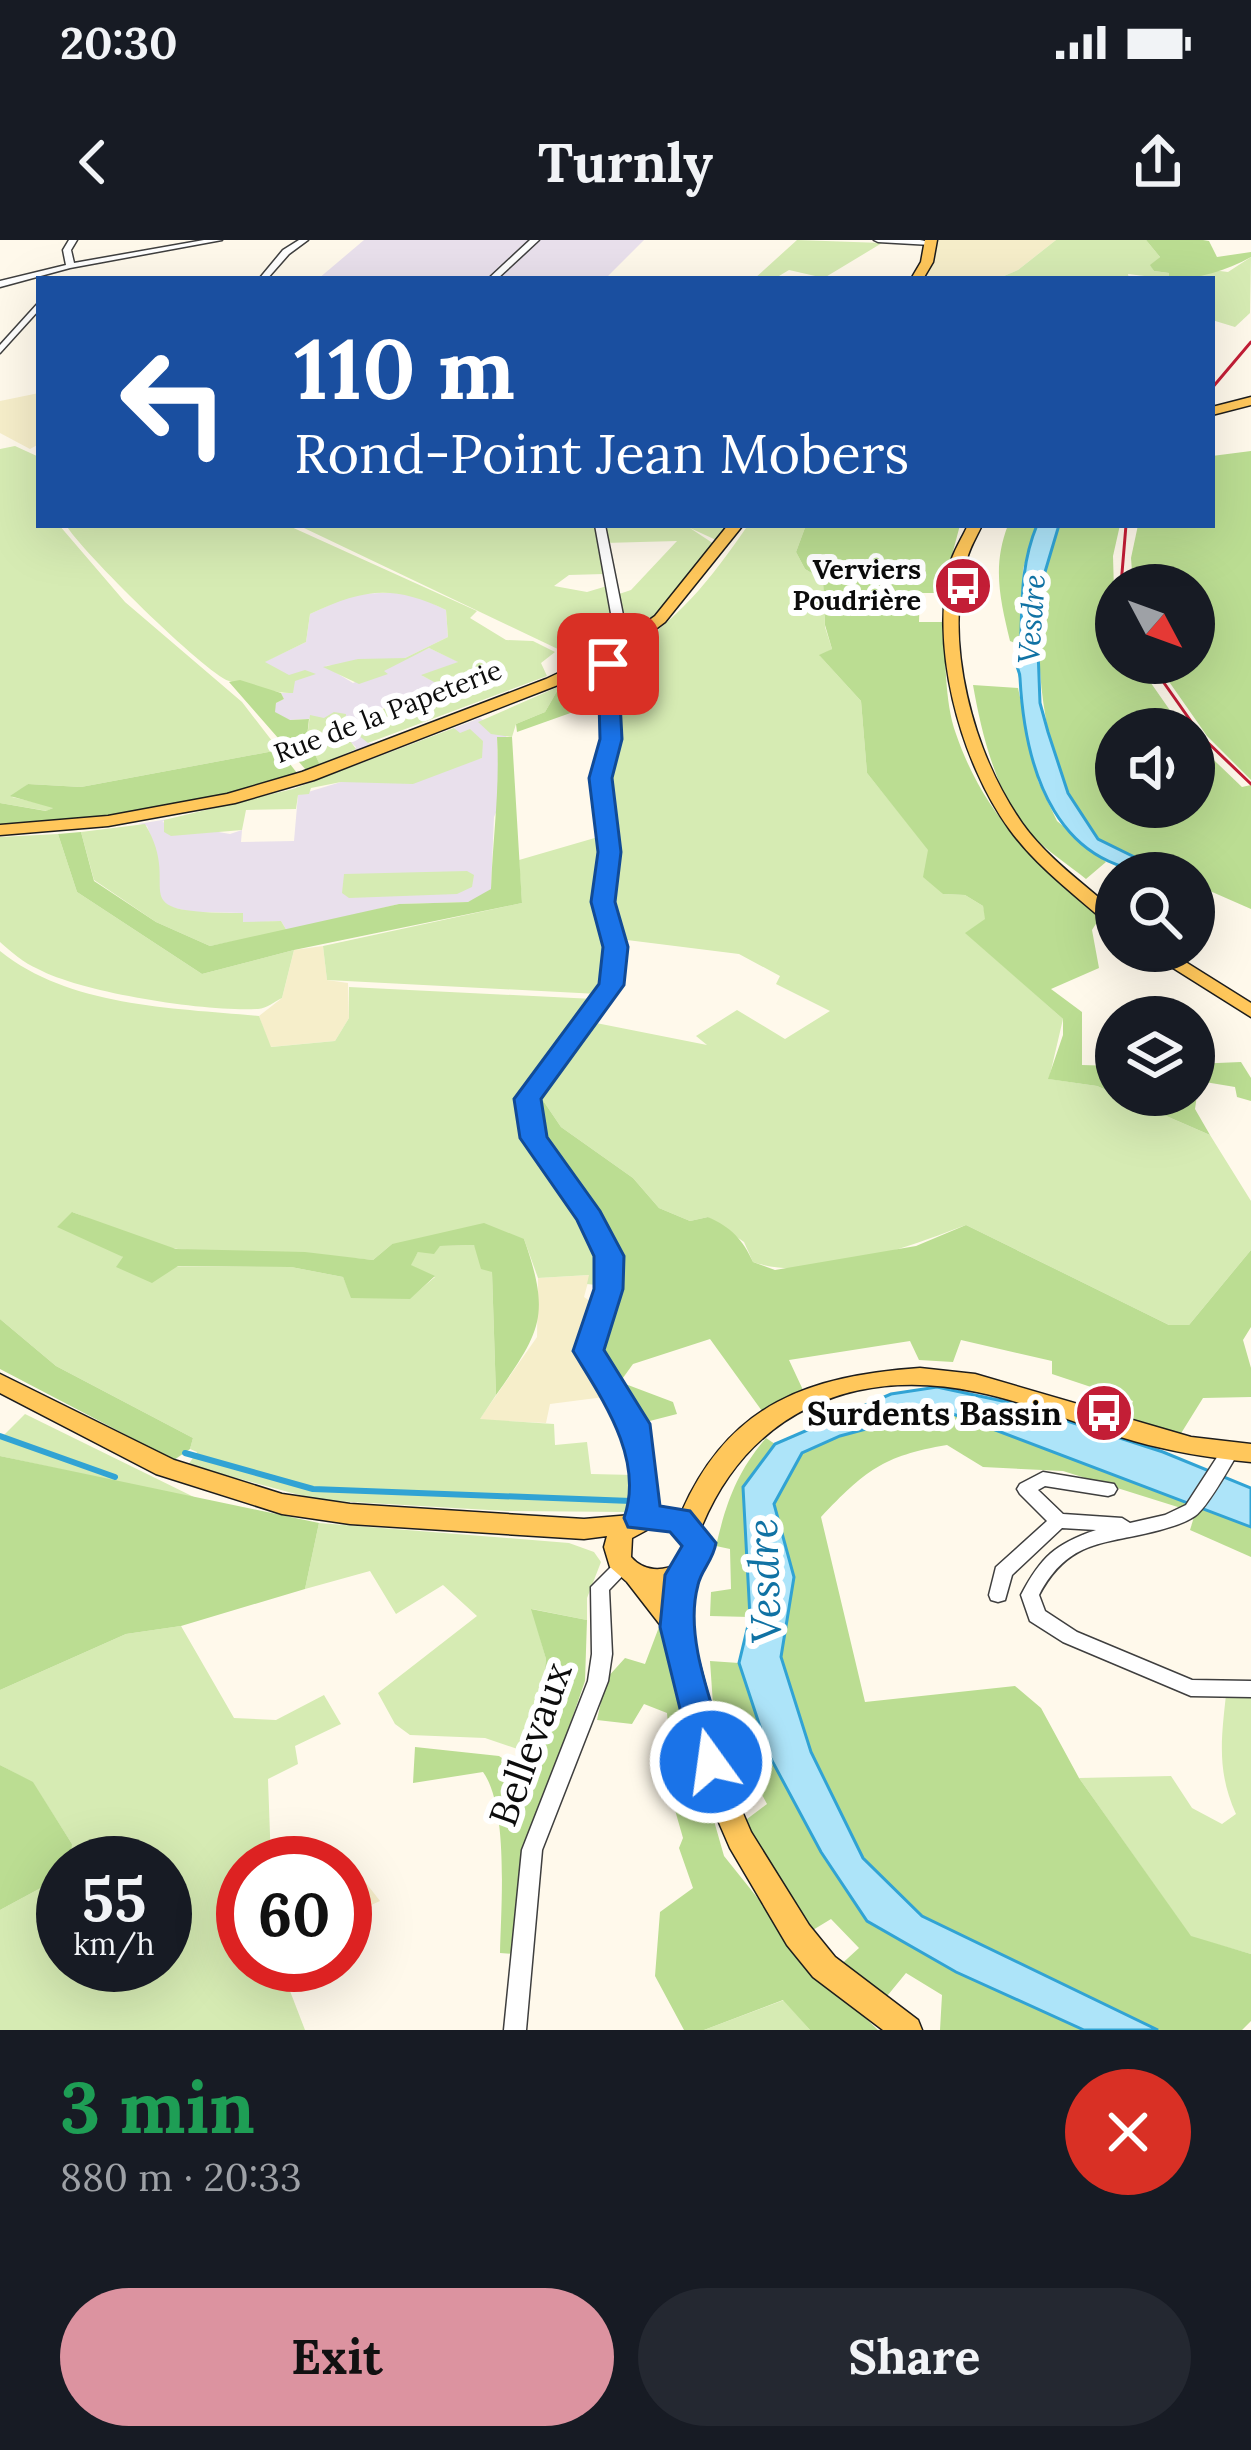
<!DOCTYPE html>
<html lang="en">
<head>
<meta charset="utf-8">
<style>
	:root { --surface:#171b24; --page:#242831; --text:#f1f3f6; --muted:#9ea1a6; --accent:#dc93a0 }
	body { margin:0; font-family:Lora,serif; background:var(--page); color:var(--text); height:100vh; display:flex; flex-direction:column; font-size:45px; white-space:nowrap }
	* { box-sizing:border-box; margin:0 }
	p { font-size:39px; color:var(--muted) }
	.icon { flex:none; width:66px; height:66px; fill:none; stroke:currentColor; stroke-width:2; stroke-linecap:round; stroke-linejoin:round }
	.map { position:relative; height:1790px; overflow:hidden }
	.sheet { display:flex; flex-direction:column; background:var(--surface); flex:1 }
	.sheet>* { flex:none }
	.top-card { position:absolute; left:36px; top:36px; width:1179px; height:252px; border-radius:0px; box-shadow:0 12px 48px #0002; background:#1a4fa0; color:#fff; overflow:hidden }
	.needle { width:78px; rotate:131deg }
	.fabs { position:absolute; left:1095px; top:324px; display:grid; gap:24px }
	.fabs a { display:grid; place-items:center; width:120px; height:120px; border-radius:50%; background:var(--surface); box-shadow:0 12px 48px #0002; font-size:60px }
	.speed { position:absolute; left:36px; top:1596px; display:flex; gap:24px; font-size:60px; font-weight:700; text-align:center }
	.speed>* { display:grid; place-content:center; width:156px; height:156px; border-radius:50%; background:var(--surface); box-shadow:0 12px 48px #0002; line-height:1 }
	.speed small { font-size:30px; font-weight:400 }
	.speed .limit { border:18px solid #d22; background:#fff; color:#111 }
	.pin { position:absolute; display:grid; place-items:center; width:102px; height:102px; color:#fff; margin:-51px; border-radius:24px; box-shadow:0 6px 18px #0006 }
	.me { position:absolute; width:132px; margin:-66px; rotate:346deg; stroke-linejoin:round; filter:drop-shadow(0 0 9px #0008) }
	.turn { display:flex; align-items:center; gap:42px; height:252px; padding:0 60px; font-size:54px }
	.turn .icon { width:156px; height:156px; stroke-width:2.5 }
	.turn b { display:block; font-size:84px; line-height:102px }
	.round { display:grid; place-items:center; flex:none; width:126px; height:126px; border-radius:63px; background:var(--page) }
	.overview { display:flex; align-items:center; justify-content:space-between; height:204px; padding:0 60px }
	h1 { font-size:72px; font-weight:700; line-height:90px; color:#1e9e55 }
	.button { display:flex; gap:24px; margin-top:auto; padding:24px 60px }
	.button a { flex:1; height:138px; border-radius:72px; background:var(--accent); color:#111; font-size:48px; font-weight:700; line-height:138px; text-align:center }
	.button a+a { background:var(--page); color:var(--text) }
	.status { display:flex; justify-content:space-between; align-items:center; height:84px; padding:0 60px; background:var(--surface); direction:ltr }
	.status svg { height:33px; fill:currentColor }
	header { display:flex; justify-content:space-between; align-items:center; height:156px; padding:0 60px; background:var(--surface); font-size:54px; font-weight:700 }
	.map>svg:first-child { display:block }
	.industrial { fill:#e9e0ec }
	.farmland { fill:#f6eeca }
	.green { fill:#d6ebb3 }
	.forest { fill:#bbdd92 }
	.water { fill:#ade4f9; stroke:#31a3d4; stroke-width:3 }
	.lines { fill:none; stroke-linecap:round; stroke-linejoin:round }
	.stream { stroke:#31a3d4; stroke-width:6 }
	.minor-casing { stroke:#3f3f3f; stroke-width:3 }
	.major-casing { stroke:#1d1d1d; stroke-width:3 }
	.minor { fill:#fff; fill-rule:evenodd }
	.major { fill:#ffc75b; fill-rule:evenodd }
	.rail { stroke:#c31e36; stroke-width:3 }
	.route { fill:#1a73e8; stroke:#114b97; stroke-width:3 }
	.labels { text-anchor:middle; stroke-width:12; stroke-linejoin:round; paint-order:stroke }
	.far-poi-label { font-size:27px; font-weight:bold; fill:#0c0c0c; stroke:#fff; text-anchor:end }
	.far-street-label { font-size:27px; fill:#0c0c0c; stroke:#fff }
	.far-water-label { font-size:30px; font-style:italic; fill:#1072a4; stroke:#fff }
	.poi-label { font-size:33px; font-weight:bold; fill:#0c0c0c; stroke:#fff; text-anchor:end }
	.near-street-label { font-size:39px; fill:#0c0c0c; stroke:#fff }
	.near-water-label { font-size:42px; font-style:italic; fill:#1072a4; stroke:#fff }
</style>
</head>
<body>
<div class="status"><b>20:30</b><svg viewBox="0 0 49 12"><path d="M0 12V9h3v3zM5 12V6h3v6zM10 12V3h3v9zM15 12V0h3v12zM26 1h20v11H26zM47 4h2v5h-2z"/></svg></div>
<header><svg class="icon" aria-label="back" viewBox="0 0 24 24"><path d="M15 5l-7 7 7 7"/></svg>Turnly<svg class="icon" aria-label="share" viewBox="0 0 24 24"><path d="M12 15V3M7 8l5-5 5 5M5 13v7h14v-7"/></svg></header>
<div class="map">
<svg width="1251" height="1790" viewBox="0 0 1251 1790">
	<rect width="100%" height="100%" fill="#fff9eb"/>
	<g class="industrial">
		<polygon points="364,0 644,0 605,39 318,39"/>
		<polygon points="409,352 446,370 448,397 405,418 325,426 353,443 429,408 459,422 423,436 448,448 428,458 364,472 368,503 377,503 353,512 356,507 324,478 289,480 274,472 276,463 284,459 281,453 293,453 264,422 306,402 310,374 353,354"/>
		<polygon points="480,478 507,497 497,498 500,564 494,577 491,649 481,657 468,662 399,664 287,691 281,681 242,683 243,673 192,672 166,666 157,655 156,611 147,586 138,584 168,579 162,582 230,594 242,590 241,602 294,601 298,555 341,542 390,542 482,518 454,488"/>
	</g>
	<g class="farmland">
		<polygon points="938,0 1056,0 1018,30 997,39 923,39"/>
		<polygon points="39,153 39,204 30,209 0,193 0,161"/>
		<polygon points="323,706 327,740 348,743 349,778 335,801 270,807 259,776 282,758 294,710"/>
		<polygon points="590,1035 584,1057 599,1067 583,1104 595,1138 612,1156 550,1164 546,1183 479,1180 537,1097 538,1038"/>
		<polygon points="342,1612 380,1661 345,1677 345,1623 297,1623 310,1614"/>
	</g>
	<g class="green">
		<polygon points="797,0 882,3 824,38 789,30 774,39 754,39"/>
		<polygon points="1056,0 1146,0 1160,17 1151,25 1154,31 1169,33 1169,39 1128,34 1129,39 997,39 1018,30"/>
		<polygon points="1251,17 1250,73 1235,87 1212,80 1212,39 1193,39 1212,30 1228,32"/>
		<polygon points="15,206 39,217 39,285 59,285 125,362 242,462 279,510 81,547 28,544 12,557 55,567 47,571 0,563 0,209"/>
		<path d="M66,285H287L477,371L470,378L506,400L533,401L555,412L541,423L547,436L368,503L358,495L357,482L365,481L361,474L428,458L447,449L421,435L458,422L429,408L384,431L388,434L359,444L323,427L358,419L405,418L448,397L446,370C392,344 363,349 310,374L306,402L265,422L289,435L305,430L316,434L295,441L293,453C278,453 242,446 229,441C205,433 80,310 66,285Z"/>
		<polygon points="310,285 597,285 604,334 569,335 554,346 587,352 607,346 613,371 562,411 304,288"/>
		<path d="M603,285H727L716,300L690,288L714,304C695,328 655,390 625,393L616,355L631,350L677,301L604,303Z"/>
		<path d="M748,285H806L796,312L805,329L823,340L825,387L832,409L820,416L861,461L867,533L929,610L943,654L965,655L983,666L986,679L966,693L1063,779L1049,839L1097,846L1210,895L1251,961V1010L1189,1085H1169L966,985C908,1007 814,1043 753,1022L744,1002L708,977L690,981L659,968L633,938L561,887L540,856H534L586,781L707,805L696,796L737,770L785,799L830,771L776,744L780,736L739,714L619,699L607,660L616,594L606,541L614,507L620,418C679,379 709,342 748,285Z"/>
		<polygon points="560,446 545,472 516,484 512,497 491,494 478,482"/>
		<polygon points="334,472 346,474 345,494 356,509 320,525 307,497 310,475 324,478"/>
		<polygon points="454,488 460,493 470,489 483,501 482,518 413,544 341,542 311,548 309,554 298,555 296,569 246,570 242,590 171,596 164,592 164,580 293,549"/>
		<path d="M145,584C186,652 113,673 243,673V682L281,681L287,691L210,706L156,682L94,640L81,592Z"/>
		<path d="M58,594L77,652L202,734L294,710L282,758C274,762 267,768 258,769C206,772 83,753 38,729C24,723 11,712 0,702V597Z"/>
		<polygon points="605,595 611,699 598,754 327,740 323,706 522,663 519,620"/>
		<polygon points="467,631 474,635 472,647 457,654 349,658 342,653 344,634"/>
		<path d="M0,711C69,767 174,768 259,776L271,807L335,801L349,778V747L594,759L521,860L537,914L587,978L605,1046L587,1044L589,1035L538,1038L524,999L392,1004L373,1020C308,1013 242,1017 178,1009C143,1005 105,984 72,972L124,1018L117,1026L291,1027L343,1037L352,1058H410L435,1037L410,1025L418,1012L440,1006L474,1005L492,1032L496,1155L480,1179L554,1184L555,1205L587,1202L591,1234L634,1235L628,1272L506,1271L318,1260L188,1225L197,1212L190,1209L193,1198L56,1126L0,1079Z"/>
		<polygon points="25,1174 200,1260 0,1216 0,1199"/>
		<polygon points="319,1283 569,1303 594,1312 601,1322 587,1358 587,1380 532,1369 546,1419 535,1515 485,1498 410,1495 395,1484 378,1453 477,1376 443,1345 396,1374 370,1331 305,1349"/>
		<polygon points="181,1386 234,1478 276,1480 324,1455 341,1484 295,1506 298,1524 268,1539 271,1623 243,1623 243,1725 280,1725 305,1790 0,1790 0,1670 63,1636 63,1725 165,1725 165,1623 71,1623 72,1604 33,1543 0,1525 0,1450 126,1394"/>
		<path d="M1251,1453V1714L1191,1697L1079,1538L1171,1536L1192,1568L1222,1584L1236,1574C1217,1532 1221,1500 1226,1455Z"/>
		<polygon points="784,1760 810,1790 704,1790"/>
	</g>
	<g class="forest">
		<path d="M1146,0H1203L1209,1L1217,17L1251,12V17C1226,31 1199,39 1169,39V33L1154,31L1150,25L1160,17Z"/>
		<polygon points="1251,211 1251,540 1207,496 1156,423 1194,423 1194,345 1133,345 1131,318 1138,285 1212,285 1212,216"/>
		<path d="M806,285H960L942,353H920L919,382H944C946,418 944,460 956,494C985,578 1036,622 1101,676L1092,690L1099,728L1051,749L1082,772V825L1116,826V854L1097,846L1048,839L1063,795V779L965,693L985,679L983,666L965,655L943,654L923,637L928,610L867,533L861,461L819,415L832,409L825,385L823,340L805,329L796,312Z"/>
		<path d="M1008,285H1037L1023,329L1020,405L1010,401C1000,359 992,326 1008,285Z"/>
		<path d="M1059,285H1120L1113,316L1116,423H1137L1183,489H1116V567H1194V501L1242,547L1251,545V669L1194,644V633C1163,633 1124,622 1100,600C1035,541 1023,361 1059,285Z"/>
		<polygon points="599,431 609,436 607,460 517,492 516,484 545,472 560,446"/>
		<polygon points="240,440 281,453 284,459 276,463 275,472 290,480 309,479 307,497 320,525 306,530 229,442"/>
		<path d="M973,445L1018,448L1038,541L1057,581L1106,622L1086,639C1069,625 1048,612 1033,596C997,558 982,496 973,445Z"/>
		<path d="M497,497H512L522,663L294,710L202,734L77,652L58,594L81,592L94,641L156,682L210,706L399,664L468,662L491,649C493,595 500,551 497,497Z"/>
		<path d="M279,510L297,533C200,566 102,578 0,586V563L46,571L53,568L10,556L28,544L81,547Z"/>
		<polygon points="1241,822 1251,838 1251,861 1237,857 1235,847 1199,841 1195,869 1210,895 1118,855 1194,855 1194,824"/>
		<path d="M534,856H540L561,887L633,938L659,968L690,981L708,977C731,987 743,1000 753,1022L775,1030L916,1006L966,985L1169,1085H1189L1251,1010V1087L1243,1100L1251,1128V1157L1203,1158L1180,1195L1127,1179L1133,1161L1052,1134V1121L961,1100L953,1122L919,1120L910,1101L789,1120L803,1150L762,1171L710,1099L633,1124L620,1142L673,1162L677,1174L638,1184L592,1111L611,1011C582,964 533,912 534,856Z"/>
		<path d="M72,972L176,1009L305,1012L373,1020L392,1004L484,983L524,999C551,1076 541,1091 496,1155L492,1032L481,1029L474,1005L440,1006L434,1014L418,1012L411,1025L435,1036L410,1059L351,1058L343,1037L291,1027L178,1026L152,1043L116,1027L123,1017L57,987Z"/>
		<polygon points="0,1079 56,1126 193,1198 190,1209 174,1220 0,1129"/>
		<path d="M940,1169L1192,1263L1181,1268L1063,1231L983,1227L947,1205C882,1216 865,1231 821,1277L865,1462L1015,1446L1041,1468L1079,1538L1191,1696L1251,1714V1781L1242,1790H1158L922,1676L863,1618L811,1512L781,1417L794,1337L774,1264L802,1213L840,1196Z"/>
		<path d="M766,1198L775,1204L743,1247L750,1377L710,1376L711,1352L731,1349L730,1309L716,1306C726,1263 737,1232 766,1198Z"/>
		<polygon points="0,1216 319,1283 305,1349 181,1386 126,1394 0,1450"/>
		<polygon points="1198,1264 1251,1287 1251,1317 1190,1290"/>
		<path d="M531,1369L587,1380L585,1441L528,1606L514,1714L500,1713C501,1667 509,1568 483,1532L413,1543L415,1507L499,1516L525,1534L535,1515L546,1419Z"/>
		<polygon points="659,1387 724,1616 817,1732 878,1790 810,1790 783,1760 704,1790 684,1790 655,1736 660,1672 693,1648 679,1608 683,1598 675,1570 667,1473 644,1464 632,1484 597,1480 606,1439 625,1418 645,1424"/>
		<polygon points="710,1421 739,1423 770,1517 821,1612 867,1681 956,1732 1084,1790 940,1790 942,1755 906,1733 883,1761 836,1729 859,1708 831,1679 808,1693 735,1588 767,1564 747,1527 726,1530 714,1479"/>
		<polygon points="0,1525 33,1542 72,1604 71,1623 63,1623 63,1636 0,1670"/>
	</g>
	<g class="water">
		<path d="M1037,285H1059L1042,342L1038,410L1040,463L1048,492L1068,553L1098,599L1167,633C1057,633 1025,532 1020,438C1020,430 1016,429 1016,420C1016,411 1020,403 1021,393C1022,355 1022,321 1037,285Z"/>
		<polygon points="937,1147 1012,1163 1163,1212 1251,1248 1251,1287 940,1169 840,1196 802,1213 774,1264 794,1337 781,1417 811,1512 863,1618 922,1676 1158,1790 1084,1790 956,1732 867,1681 821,1612 770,1517 739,1423 750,1377 743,1247 775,1204 891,1154"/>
	</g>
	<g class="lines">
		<g class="stream">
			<polyline points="0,1196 115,1237"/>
			<polyline points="185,1213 313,1249 631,1261"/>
		</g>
		<defs>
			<g id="minor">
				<polygon points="69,0 77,0 71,10 74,23 204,0 222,0 70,28 0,47 0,41 66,25 63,10"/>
				<polygon points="299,0 308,0 289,14 267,39 259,39 283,10"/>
				<polygon points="530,0 539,0 497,39 488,39"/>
				<polygon points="874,0 920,0 935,3 931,5 878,2"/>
				<polygon points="39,62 39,70 0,113 0,105"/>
				<polygon points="595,285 605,285 626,390 633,404 631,406 623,406 614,390"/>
				<path d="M601,417L605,418L617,432V499L607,538L616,612L610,663L623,707L619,745L534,859L540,897L596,973L617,1016V1050L597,1110C629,1161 671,1221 646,1283L640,1285L634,1283L631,1278C647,1211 614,1166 581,1110L601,1050V1016L583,979L525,898L520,859L605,745L609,707L596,663L604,612L595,538L605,499V432L595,420Z"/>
				<path d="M1229,1206L1235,1208L1238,1213C1229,1228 1207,1268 1195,1276C1185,1283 1171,1287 1160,1290C1105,1305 1069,1298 1039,1355L1045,1371L1077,1392L1192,1440L1251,1441V1457L1191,1456L1063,1402L1030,1381L1021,1355C1041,1317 1055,1304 1096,1290L1062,1288L1012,1335L1005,1360L998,1362L991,1360L989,1355L996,1327L1047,1281L1020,1254L1017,1249L1020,1244L1043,1232L1114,1244L1117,1249L1114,1254L1108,1256L1045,1246L1038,1250L1063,1274L1122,1278L1130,1283L1165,1275L1186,1265L1223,1208Z"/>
				<polygon points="623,1319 629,1321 632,1326 609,1350 612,1414 608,1441 542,1610 526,1790 504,1790 522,1610 588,1441 592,1414 591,1347 617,1321"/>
			</g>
			<g id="major">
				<polygon points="925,0 937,0 933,22 923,39 911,39 921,22"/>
				<polygon points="1251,157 1251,165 1212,175 1212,167"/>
				<polygon points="728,285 743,285 665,382 621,415 558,445 314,540 235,563 108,586 0,595 0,585 108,576 227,554 302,532 546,439 609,409 655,376"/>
				<path d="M968,285H982C977,296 970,307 967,319C943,402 973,513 1022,583C1047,618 1084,644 1116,672V687L1109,685C1075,655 1037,627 1010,590C960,522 927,401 952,318C956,307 963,296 968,285Z"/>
				<polygon points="1146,711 1168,711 1251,763 1251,777"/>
				<path d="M920,1128L975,1134L1191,1197L1251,1204V1222C1211,1218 1173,1212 1134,1201C1081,1186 1031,1163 977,1152C855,1126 749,1171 701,1288L712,1303L703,1329L695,1339L690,1387L732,1548L751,1592L809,1685L835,1717L918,1780L922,1790H883L813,1737L787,1705L730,1608L704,1548L665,1391L627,1342L610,1327L604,1307L607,1296L584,1299L350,1284L282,1274L156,1234L0,1153V1134L174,1220L282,1254L350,1264L584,1279L631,1275L653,1265L682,1271C730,1163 809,1136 920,1128ZM656,1285L671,1288L686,1305L679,1323C663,1332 644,1332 631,1317L632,1298Z"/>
			</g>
		</defs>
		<use href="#minor" class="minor-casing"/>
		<use href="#major" class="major-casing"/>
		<use href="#minor" class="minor"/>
		<use href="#major" class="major"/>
		<g class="rail">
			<polyline points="1212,148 1251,102"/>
			<polyline points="1121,345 1126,285"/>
			<polyline points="1150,423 1202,497 1251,544"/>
		</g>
	</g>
	<path class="route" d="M608,418L618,424L622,499L612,538L621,612L615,662L628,707L624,745L541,859L547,897L600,971L624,1016L623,1049L604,1110L650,1184L660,1266L690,1271L716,1303C713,1321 701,1330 698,1345C683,1400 715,1469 729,1522L724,1533L711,1538L698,1533L693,1522L660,1387L665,1335L682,1306L670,1292L628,1287L624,1278C645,1219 602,1159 573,1111L594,1049V1016L577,980L520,898L514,859L599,744L603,707L591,662L598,612L589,538L600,499L598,424Z"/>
	<defs>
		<symbol id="bus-disc" viewBox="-11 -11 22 22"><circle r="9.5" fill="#c31e36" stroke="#fff"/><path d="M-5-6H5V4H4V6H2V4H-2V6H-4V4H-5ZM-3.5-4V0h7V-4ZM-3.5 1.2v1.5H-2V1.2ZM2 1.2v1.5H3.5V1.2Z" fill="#fff"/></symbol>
	</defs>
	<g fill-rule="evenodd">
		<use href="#bus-disc" x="930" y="313" width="66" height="66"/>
		<use href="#bus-disc" x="1071" y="1140" width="66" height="66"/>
	</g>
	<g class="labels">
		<g class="far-poi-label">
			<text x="921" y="339">Verviers<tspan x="921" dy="31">Poudrière</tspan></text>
		</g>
		<g class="far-street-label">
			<text transform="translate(388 472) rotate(-21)" y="9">Rue de la Papeterie</text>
		</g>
		<g class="far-water-label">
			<text transform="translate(1032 379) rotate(-86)" y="10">Vesdre</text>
		</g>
		<g class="poi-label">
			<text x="1062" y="1185">Surdents Bassin</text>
		</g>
		<g class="near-street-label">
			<text transform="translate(530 1504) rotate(-70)" y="14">Bellevaux</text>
		</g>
		<g class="near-water-label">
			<text transform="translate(764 1341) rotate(-92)" y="15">Vesdre</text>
		</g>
	</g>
</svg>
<div class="fabs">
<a><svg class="needle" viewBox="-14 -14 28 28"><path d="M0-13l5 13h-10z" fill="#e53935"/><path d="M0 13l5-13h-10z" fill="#9ea1a6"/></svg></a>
<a><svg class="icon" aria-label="sound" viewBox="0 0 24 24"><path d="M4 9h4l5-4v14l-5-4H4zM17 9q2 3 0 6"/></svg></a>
<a><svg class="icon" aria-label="search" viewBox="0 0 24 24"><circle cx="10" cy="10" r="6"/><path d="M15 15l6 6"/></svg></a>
<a><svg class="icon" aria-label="layers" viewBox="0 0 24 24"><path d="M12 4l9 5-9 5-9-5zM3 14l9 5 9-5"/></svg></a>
</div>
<div class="speed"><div>55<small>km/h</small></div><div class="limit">60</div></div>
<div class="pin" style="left:608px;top:424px;background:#d93025"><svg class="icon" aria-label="arrive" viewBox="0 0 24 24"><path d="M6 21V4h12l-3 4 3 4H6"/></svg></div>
<svg class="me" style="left:711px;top:1522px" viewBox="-20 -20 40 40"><circle r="17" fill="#1a73e8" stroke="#fff" stroke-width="3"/><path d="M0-11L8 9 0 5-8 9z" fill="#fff"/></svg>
<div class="top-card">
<div class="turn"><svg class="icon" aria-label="left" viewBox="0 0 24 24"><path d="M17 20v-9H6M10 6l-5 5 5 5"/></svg><div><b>110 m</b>Rond-Point Jean Mobers</div></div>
</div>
</div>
<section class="sheet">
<div class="overview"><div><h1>3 min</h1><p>880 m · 20:33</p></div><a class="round" style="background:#d93025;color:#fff"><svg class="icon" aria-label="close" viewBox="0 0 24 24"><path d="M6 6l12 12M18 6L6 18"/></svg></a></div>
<div class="button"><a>Exit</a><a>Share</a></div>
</section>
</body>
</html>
